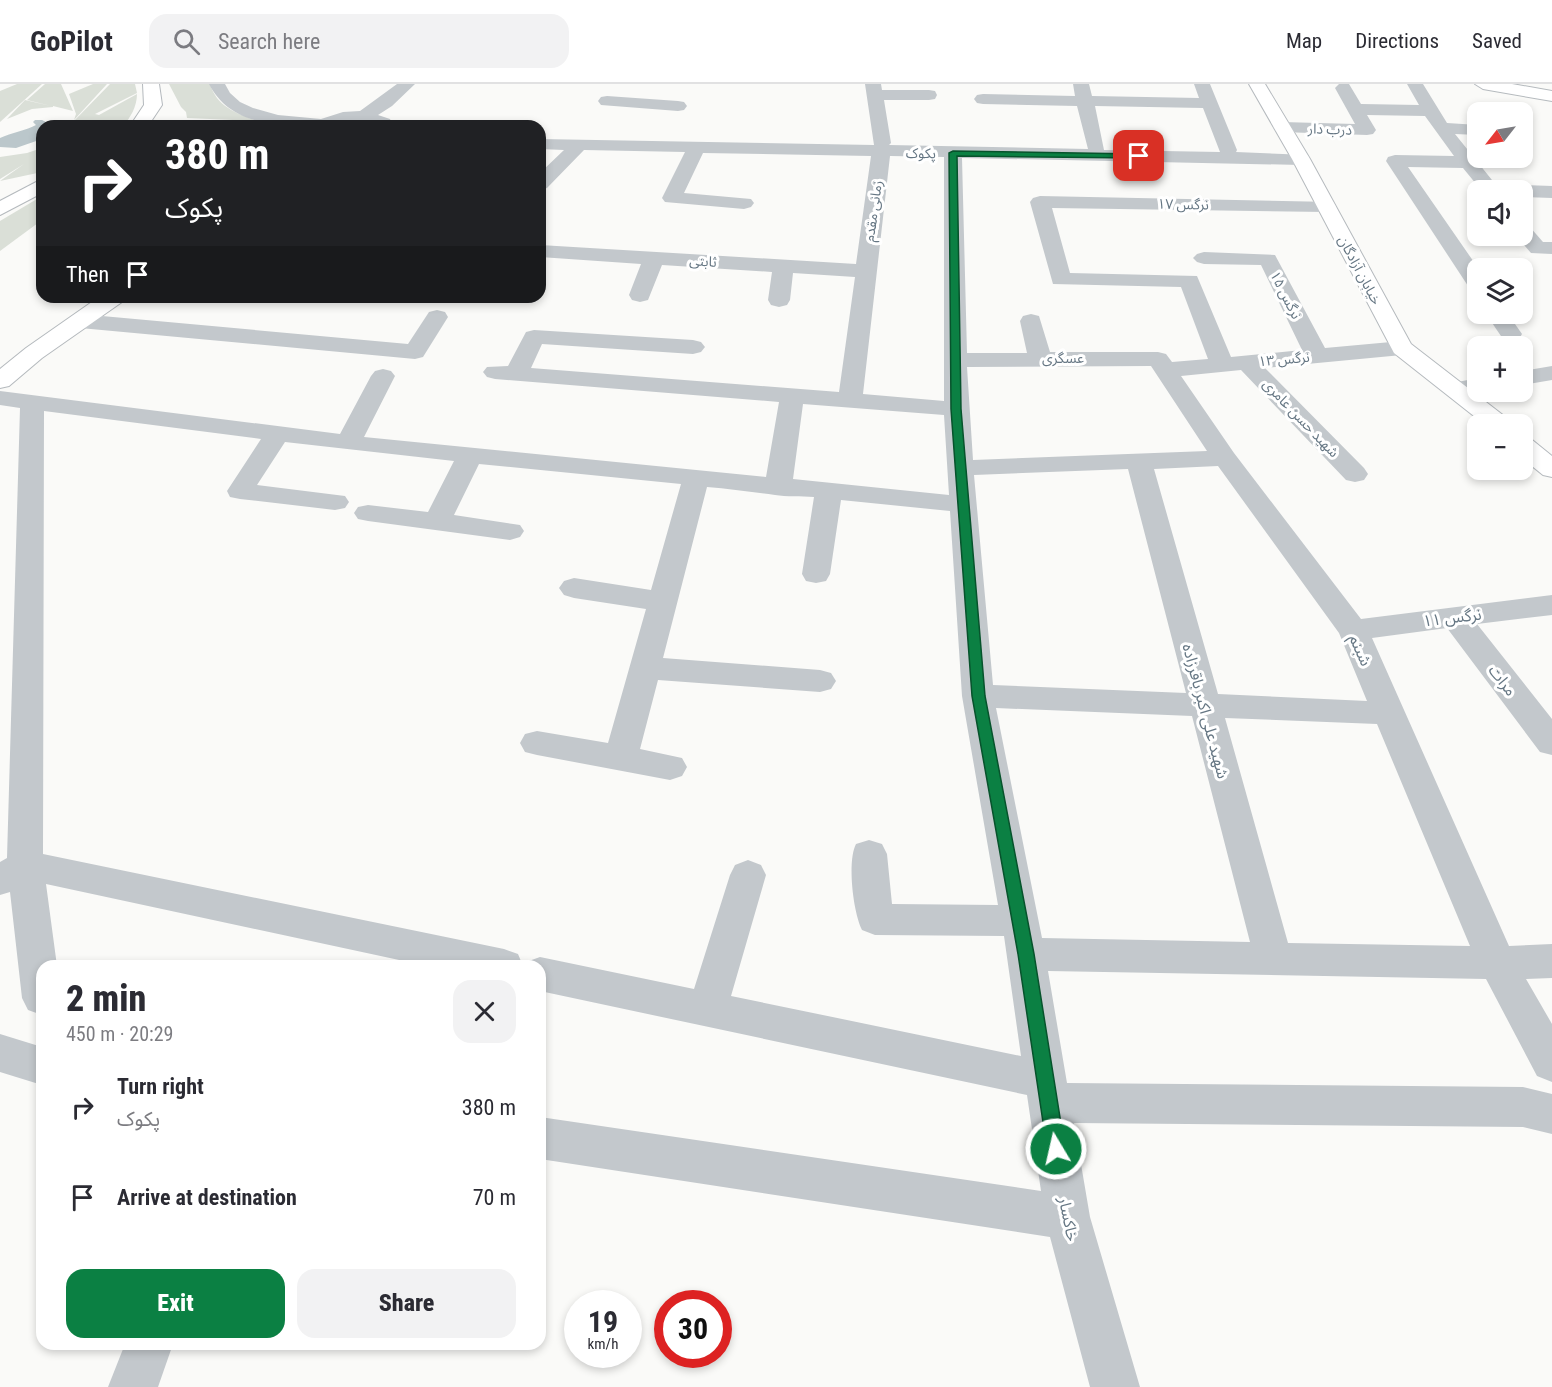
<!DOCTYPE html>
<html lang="en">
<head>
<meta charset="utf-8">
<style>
	:root { --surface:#fff; --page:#f2f2f3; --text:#2b2b33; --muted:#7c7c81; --line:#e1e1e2; --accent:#0b8043 }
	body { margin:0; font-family:"Roboto Condensed","Noto Sans Arabic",sans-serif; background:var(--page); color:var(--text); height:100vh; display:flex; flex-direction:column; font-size:22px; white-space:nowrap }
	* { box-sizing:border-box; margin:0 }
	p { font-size:20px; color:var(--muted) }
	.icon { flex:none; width:33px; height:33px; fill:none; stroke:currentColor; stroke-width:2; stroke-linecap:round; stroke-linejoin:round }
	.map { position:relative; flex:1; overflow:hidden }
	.drawer { position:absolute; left:36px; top:876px; width:510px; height:390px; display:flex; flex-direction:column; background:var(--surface); border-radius:18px; box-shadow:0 3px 9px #0003 }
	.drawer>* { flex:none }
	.banner { position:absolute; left:36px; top:36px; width:510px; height:183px; border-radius:18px; box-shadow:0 3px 9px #0003; background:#202124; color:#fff; overflow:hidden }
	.needle { width:39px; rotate:239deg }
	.fabs { position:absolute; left:1467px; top:18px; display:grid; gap:12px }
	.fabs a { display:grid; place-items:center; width:66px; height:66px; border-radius:12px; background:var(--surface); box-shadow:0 3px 9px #0003; font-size:30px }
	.speed { position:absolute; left:564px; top:1206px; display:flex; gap:12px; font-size:30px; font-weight:700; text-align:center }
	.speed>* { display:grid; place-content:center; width:78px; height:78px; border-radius:50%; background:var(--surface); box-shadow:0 3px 9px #0003; line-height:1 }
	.speed small { font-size:15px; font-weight:400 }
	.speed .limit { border:9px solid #d22; background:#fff; color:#111 }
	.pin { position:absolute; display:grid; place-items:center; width:51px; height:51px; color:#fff; margin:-26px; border-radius:12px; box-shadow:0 3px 9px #0006 }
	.me { position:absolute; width:66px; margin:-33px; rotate:351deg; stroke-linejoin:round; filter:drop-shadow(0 0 4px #0008) }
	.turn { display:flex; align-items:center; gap:21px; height:126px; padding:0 30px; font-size:27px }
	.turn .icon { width:78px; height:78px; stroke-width:2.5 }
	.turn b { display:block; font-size:42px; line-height:51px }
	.then { display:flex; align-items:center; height:57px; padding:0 30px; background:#0003; gap:12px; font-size:22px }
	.round { display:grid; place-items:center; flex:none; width:63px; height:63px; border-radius:18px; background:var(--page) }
	.headline { display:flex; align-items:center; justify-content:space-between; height:102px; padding:0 30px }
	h1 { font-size:36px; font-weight:800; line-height:45px }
	.cta { display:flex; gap:12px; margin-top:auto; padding:12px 30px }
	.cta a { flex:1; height:69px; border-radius:18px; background:var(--accent); color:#fff; font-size:24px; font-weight:800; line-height:69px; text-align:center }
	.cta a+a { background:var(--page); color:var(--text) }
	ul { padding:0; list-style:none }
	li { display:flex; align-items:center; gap:18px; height:90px; padding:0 30px }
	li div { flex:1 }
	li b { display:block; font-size:22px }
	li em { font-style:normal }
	header { display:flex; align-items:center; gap:36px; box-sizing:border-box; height:84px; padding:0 30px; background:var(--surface); border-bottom:2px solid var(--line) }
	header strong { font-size:28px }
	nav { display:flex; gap:33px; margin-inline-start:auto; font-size:21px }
	.search { width:420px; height:54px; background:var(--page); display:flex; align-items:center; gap:15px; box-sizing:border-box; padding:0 21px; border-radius:18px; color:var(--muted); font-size:22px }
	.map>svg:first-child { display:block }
	.green { fill:#dadfd7 }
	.water { fill:#bbc7cb }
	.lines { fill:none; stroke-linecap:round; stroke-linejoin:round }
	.major-casing { stroke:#b5babe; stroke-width:2 }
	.highway-casing { stroke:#b4b9bd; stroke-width:2 }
	.minor { fill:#c3c8cc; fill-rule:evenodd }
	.major { fill:#fff; fill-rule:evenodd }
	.highway { fill:#fff; fill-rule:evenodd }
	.route { fill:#0b8043; stroke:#07532c; stroke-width:1.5 }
	.labels { text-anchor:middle; stroke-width:6; stroke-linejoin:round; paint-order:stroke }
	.far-street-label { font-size:14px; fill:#657683; stroke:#fff }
	.street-label { font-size:16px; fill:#657683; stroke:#fff }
</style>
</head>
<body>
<header>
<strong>GoPilot</strong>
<div class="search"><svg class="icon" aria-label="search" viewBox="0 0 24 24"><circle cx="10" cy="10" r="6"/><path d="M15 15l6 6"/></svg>Search here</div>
<nav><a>Map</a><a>Directions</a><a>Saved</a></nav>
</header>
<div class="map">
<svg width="1552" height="1303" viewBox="0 0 1552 1303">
	<rect width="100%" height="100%" fill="#fafaf8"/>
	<g class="green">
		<polygon points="17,0 42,0 0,38 0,7"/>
		<polygon points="45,0 61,0 73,27 53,22 53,23 32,25 7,35 25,16 51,22 27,16"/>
		<polygon points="93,0 107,0 74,36 76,30 69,10"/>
		<path d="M110,0H135L137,9L95,30L99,31L137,10C137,23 130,34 123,42H79L74,37Z"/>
		<path d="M169,0H210C217,23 236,29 257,37L187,34L186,28L181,23Z"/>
		<polygon points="42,64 40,67 42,67 42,88 0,97 24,80 0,95 0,73 27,69"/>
		<polygon points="42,112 42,136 0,167 0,137"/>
	</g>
	<path class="water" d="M35,36H42L54,42H42V55L16,64L0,63V54C11,49 27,46 36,41L33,38Z"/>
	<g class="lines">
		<defs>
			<g id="major">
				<polygon points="1249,0 1265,0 1310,75 1411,260 1508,335 1511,340 1484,340 1394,269 1292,75"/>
				<polygon points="1475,0 1512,0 1552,7 1552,17 1483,5"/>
				<polygon points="1522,352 1531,355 1552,372 1552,393 1543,391 1522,374"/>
			</g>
			<g id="highway">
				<polygon points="143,0 159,0 162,21 148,42 130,42 144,21"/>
				<polygon points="42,95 42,109 0,131 0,117"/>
				<polygon points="99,213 125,213 122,218 42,274 9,302 0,304 0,285 26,264"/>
			</g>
		</defs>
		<use href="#major" class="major-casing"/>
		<use href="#highway" class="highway-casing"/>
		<g class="minor">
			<path d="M209,0H225L230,9L240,18L253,24L278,31L321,35L343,28L360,27L397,0H415L392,22L378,31L390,35L393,42C378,42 366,37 352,37C345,38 340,41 334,42C325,44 314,42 306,42C268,42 228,37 209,0Z"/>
			<path d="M865,0H881L882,6H929L935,7L937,11L935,15L929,16H884L891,59L889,61L1088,65L1077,22L983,20L977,19L974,15L977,11L983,10L1075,12L1073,0H1089L1092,12L1199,14L1194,0H1210L1237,66L1236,68L1308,71L1310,75L1308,79L1301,81L962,74L967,269H1027L1020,237L1023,232L1031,230L1039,232L1050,268H1158L1166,270L1172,278L1208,275L1181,203L1053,200L1030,118L1033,114L1040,112L1333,118L1336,122L1333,126L1326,128L1052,124L1070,189L1197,192L1231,273L1302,266L1261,181L1204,180L1197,178L1193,174L1197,170L1204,168L1275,171L1325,264L1402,257L1410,259L1414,264L1410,269L1402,271L1265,284L1364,384L1368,390L1364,396L1355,398L1346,396L1241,286L1181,292L1234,369L1361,535L1552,511V531L1477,540L1552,635V671L1540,668L1447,544L1372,554L1509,862L1552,860V894L1526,895L1552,940V998L1537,992L1486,895L1048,887L1067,999L1523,1003L1552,1010V1050L1523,1043L1074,1039L1090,1133L1140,1303H1090L1050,1153L540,1075V1033L1041,1107L1027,1011L540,907V882H524L526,878L540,873L694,905L730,791L735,781L748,776L761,781L766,791L731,912L1021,972L1004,852L875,851L862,846C853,828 847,777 856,760L869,756L882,760L887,770L892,820L998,821L962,612L950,427L841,416L830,490L826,497L816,499L806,497L802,490L814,413C801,412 786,413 775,411C753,408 730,405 707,403L663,574L820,586L831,589L836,597L831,605L820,608L658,596L640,665L682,674L687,683L682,692L670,696L537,671L525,668L520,659L525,650L537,647L608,659L646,525L574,514L564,511L559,504L564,497L574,494L651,506L681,400L479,380L454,431L520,441L524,447L520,453L510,456L368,437L358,435L354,429L358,423L368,421L428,428L454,377L285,358L257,401L345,412L349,418L345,424L335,426L240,415L230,413L227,407L261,355L44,327L43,770L504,865L518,870L523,882H427L46,800L57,882H42V931L28,926L22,914L10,808L0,811V778L7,774L20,324L0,321V307L340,350L371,292L375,287L383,285L391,287L395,292L364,353L766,393L779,318L495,295L487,293L483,288L487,283L508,282L526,248L534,246L693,256L701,258L705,263L701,268L693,270L542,260L531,284L839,308L855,193L793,189L790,216L787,221L779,223L771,221L768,216L772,188L662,181L648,216L640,218L632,216L629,211L641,180L540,173V161L856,180L871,72L703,69L684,109L751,115L754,119L751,123L744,125L665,118L662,114L685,68L584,66L547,104L540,106V89L564,66L540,65V55L874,61ZM1095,22L1203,24L1220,68L1104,66ZM890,72L944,73V317L863,310ZM1151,282L1207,367L973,376L967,283ZM803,320L944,331L949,411L793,395ZM1218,382L1339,549L1367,617L1218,610L1154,385ZM1128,385L1186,609L993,601L974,391ZM996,624L1192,632L1250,858L1042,854ZM1225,634L1377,640L1470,862L1288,859Z"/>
			<polygon points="1339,0 1349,0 1361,20 1419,21 1407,0 1423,0 1447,39 1478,41 1478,51 1455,50 1500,106 1481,106 1463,84 1408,83 1478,184 1478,206 1470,205 1386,77 1388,73 1395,71 1454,72 1425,32 1367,31 1376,46 1373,50 1367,51 1282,48 1276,47 1273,43 1276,39 1282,38 1355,40 1335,4"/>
			<polygon points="607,12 678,17 684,18 687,22 684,26 678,27 601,21 598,17 601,13"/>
			<polygon points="1522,42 1530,44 1533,48 1530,52 1522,53"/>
			<polygon points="1522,101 1552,102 1552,114 1522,113 1522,106 1513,106 1515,103"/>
			<polygon points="1522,140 1529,142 1543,158 1552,158 1552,170 1531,169 1516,152 1522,152"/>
			<polygon points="437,226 445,228 448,233 423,273 415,275 80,244 72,242 69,237 72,232 80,230 408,260 429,228"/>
			<polygon points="1486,230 1508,230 1522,250 1519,255 1511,257 1503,255"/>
			<polygon points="1552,282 1552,296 1522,301 1522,287"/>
			<polygon points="1478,294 1478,308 1481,308 1456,312 1447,310 1444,305 1447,300"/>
			<polygon points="0,950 42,963 42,1001 0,988"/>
			<polygon points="125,1260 173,1260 158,1303 108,1303"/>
		</g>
		<use href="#major" class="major"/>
		<use href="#highway" class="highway"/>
	</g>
	<polygon class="route" points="953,67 1139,70 1142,72 1139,74 957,72 961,325 985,612 1034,870 1065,1065 1062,1071 1056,1073 1050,1071 1047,1065 1018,870 972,612 951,325 949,69"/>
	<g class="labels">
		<g class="far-street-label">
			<text transform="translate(1330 45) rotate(2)" y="5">درب دار</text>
			<text transform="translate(921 69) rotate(1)" y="5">پکوک</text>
			<text transform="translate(1183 120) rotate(1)" y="5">نرگس ۱۷</text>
			<text transform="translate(873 127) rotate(-82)" y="5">زمانی مقدم</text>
			<text transform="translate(703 177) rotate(4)" y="5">ثابتی</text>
			<text transform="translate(1360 186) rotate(62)" y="5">خیابان آزادگان</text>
			<text transform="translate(1286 211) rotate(63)" y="5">نرگس ۱۵</text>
			<text x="1063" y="279">عسگری</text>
			<text transform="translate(1284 275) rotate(-5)" y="5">نرگس ۱۳</text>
			<text transform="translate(1301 334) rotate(46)" y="5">شهید حسن عامری</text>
		</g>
		<g class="street-label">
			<text transform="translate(1452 533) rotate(-7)" y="6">نرگس ۱۱</text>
			<text transform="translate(1361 566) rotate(66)" y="6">شبنم</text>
			<text transform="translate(1503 596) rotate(52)" y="6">مرات</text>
			<text transform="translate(1206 627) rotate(75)" y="6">شهید علی اکبر باقرزاده</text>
			<text transform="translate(1069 1135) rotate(78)" y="6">خاکسار</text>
		</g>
	</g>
</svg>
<div class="fabs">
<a><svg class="needle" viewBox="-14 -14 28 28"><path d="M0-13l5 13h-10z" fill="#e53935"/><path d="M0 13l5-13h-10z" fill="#7c7c81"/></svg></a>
<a><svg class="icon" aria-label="sound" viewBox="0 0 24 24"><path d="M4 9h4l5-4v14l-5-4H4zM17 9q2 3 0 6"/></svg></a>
<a><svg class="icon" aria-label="layers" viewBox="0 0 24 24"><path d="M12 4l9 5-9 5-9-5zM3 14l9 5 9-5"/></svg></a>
<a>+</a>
<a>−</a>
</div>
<div class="speed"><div>19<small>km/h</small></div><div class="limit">30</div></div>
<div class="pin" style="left:1139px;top:72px;background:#d93025"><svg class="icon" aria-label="arrive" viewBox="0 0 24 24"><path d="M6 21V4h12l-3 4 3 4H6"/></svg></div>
<svg class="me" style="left:1056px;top:1065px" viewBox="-20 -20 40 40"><circle r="17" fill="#0b8043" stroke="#fff" stroke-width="3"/><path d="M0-11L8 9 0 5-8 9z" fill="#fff"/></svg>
<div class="banner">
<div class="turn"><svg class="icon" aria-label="right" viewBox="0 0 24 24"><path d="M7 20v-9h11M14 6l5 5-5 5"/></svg><div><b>380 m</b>پکوک</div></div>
<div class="then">Then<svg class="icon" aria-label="arrive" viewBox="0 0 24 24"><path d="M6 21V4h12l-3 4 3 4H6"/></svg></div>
</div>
<section class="drawer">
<div class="headline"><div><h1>2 min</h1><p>450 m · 20:29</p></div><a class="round"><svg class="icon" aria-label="close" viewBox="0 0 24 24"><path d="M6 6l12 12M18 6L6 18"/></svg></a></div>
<ul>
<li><svg class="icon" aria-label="right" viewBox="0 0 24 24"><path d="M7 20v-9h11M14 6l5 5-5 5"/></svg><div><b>Turn right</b><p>پکوک</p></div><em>380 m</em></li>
<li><svg class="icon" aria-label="arrive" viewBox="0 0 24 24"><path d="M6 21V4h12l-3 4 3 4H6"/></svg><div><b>Arrive at destination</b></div><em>70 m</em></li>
</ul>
<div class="cta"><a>Exit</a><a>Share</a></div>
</section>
</div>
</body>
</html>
